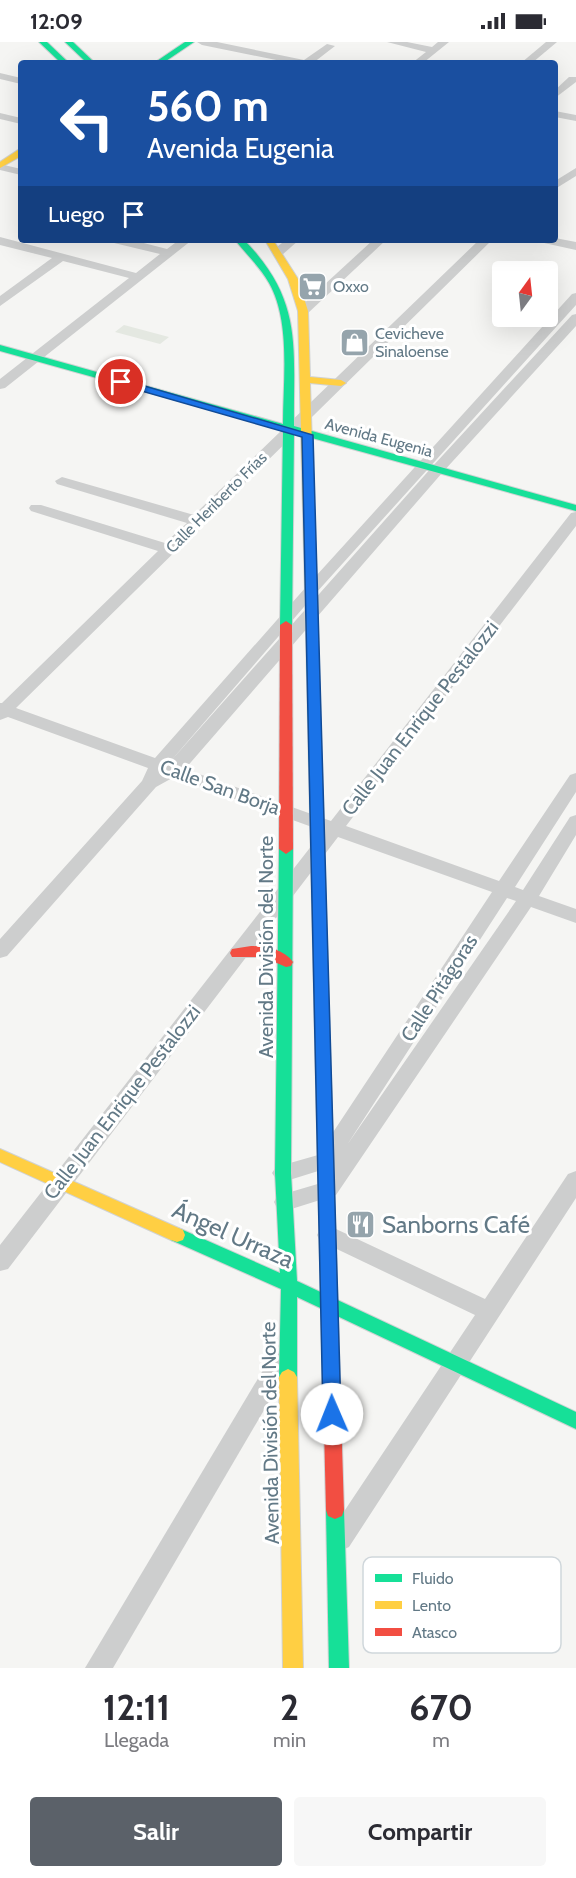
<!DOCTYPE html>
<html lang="es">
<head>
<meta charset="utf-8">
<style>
	:root { --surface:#fff; --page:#f7f7f7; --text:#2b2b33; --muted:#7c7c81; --accent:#5b6169 }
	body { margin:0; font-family:Cabin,sans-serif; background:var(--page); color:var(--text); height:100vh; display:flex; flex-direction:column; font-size:22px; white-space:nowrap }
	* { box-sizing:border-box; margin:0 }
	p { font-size:20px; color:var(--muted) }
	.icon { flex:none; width:33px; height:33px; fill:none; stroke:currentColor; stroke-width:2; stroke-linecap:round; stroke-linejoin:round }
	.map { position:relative; height:1626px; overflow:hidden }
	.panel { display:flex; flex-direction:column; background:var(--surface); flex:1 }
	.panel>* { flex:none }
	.top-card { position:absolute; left:18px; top:18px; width:540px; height:183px; border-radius:6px; box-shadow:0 6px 24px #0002; background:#1a4fa0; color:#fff; overflow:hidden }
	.needle { width:39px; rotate:15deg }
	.buttons { position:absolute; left:492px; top:219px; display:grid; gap:12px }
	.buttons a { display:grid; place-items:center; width:66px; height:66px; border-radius:6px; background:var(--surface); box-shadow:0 6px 24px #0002; font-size:30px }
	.pin { position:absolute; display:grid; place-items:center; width:51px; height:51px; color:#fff; margin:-26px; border:3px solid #fff; border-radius:50%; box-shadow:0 2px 6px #0007 }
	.me { position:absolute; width:66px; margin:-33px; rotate:359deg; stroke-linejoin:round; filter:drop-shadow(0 0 4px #0008) }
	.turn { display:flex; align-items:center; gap:21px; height:126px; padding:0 30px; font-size:27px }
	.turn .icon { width:78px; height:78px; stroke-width:2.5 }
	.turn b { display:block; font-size:42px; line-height:51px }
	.then { display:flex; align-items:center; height:57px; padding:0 30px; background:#0003; gap:12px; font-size:22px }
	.eta { display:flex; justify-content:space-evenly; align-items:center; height:102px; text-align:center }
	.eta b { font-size:36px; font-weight:800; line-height:42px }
	.button { display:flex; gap:12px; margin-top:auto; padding:12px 30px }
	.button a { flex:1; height:69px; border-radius:6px; background:var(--accent); color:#fff; font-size:24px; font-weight:800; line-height:69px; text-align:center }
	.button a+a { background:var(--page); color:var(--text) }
	.status { display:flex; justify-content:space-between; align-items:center; height:42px; padding:0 30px; background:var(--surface); direction:ltr }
	.status svg { height:16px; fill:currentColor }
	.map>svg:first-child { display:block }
	.green { fill:#e4e8e1 }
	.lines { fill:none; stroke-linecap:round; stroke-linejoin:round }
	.fast-casing { stroke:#d0d2d3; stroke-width:2 }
	.slow-casing { stroke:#d0d2d3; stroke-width:2 }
	.jam-casing { stroke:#d0d2d3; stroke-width:2 }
	.street { fill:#cdcece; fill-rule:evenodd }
	.fast { fill:#16e098; fill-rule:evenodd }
	.slow { fill:#ffcf43; fill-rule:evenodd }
	.jam { fill:#f24e42; fill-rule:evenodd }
	.route { fill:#1a73e8; stroke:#114b97; stroke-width:1.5 }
	.labels { text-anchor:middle; stroke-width:6; stroke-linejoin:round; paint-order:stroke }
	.far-poi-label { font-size:16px; fill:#627986; stroke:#fff; text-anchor:start }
	.far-street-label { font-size:16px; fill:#627986; stroke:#fff }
	.street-label { font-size:20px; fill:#627986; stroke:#fff }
	.near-poi-label { font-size:24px; fill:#627986; stroke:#fff; text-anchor:start }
	.near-street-label { font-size:24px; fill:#627986; stroke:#fff }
	.key { fill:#fff; stroke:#d0d7db; stroke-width:1.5 }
	.key-label { font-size:16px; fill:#627986 }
</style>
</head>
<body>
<div class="status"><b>12:09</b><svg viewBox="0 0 49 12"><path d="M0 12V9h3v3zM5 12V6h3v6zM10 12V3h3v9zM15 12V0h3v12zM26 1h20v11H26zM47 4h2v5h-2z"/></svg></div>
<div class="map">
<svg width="576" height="1626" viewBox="0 0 576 1626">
	<rect width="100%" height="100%" fill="#f5f5f3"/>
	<polygon class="green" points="124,283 169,295 160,302 115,290"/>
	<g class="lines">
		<defs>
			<g id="fast">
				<polygon points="39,0 47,0 69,21 61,21"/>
				<polygon points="65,0 73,0 95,21 87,21"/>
				<polygon points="185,0 194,0 163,21 154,21"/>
				<path d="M235,198H244C304,259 293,306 294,384L576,463V469L294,391L292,583L286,587L282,585L280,583L283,388L0,309V303L283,382C283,338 291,280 269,241C260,225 246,212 235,198Z"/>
				<polygon points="312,587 318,591 335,1179 333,1184 327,1186 321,1184 319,1179 306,591"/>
				<polygon points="286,802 293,807 291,1131 297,1239 576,1370 576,1387 297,1255 297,1335 294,1340 288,1343 282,1340 279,1335 281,1247 171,1198 169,1193 171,1188 177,1186 183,1188 280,1231 275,1131 279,807"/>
				<polygon points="335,1459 342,1462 344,1468 349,1626 329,1626 326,1468 328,1462"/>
			</g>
			<g id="slow">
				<polygon points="18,108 21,108 21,114 0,126 0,120"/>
				<polygon points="265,198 273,198 298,237 308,269 310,335 341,338 346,341 341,344 310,341 318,591 312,595 306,591 298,269 288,237"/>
				<polygon points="0,1107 183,1188 185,1193 183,1198 177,1200 171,1198 0,1120"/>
				<polygon points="288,1327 294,1330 297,1335 303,1626 283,1626 279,1335 282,1330"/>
			</g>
			<g id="jam">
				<polygon points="286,579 292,583 293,807 286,812 279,807 280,583"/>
				<path d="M251,904C265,904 284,907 293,920L291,924L286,925L263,915H232L230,911L232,907Z"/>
				<polygon points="327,1172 333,1174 335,1179 344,1468 342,1474 335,1477 328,1474 326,1468 319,1179 321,1174"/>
			</g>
		</defs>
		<use href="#fast" class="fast-casing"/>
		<use href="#slow" class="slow-casing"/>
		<use href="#jam" class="jam-casing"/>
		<g class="street">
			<polygon points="197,0 217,0 304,18 327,2 335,4 313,21 291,21 202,3"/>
			<polygon points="387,0 407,0 432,5 438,0 449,0 423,21 412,21 426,10"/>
			<polygon points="546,0 557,0 532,21 521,21"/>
			<polygon points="0,31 21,36 21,42 0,37"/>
			<polygon points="569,35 576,35 576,40 555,56 555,48"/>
			<polygon points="555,69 576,73 576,79 555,75"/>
			<polygon points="0,71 21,76 21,82 0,77"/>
			<polygon points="0,122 21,127 21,133 0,128"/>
			<polygon points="576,126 576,134 555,147 555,139"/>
			<polygon points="0,195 136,231 160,212 114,201 112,198 132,198 167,207 179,198 192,198 5,346 0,347 0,337 129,236 63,219 0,264 0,254 52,216 0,203"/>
			<polygon points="555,196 576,200 576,208 544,201 542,198 555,198"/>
			<polygon points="286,198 299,198 282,213 274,213 274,207"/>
			<polygon points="373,198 386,198 307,272 299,272 297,269 299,266"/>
			<path d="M479,198H492L16,666L155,716L306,545L572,252L576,251V263L316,551L169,721L432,425L572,273L576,272V284L442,431L185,727L331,779L571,471L576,470V484L346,784L499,839L570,733L576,731V750L515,845L523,848L570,775L576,773V793L539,854L576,867V881L531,865L336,1153L285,1169L277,1166L274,1160L277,1154L321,1141L331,1125L283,1140L276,1137L272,1131L276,1125L318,1113L492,850L338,795L8,1227L0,1229V1203L323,789L174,735L156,745L7,914L0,916V897L142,739L148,726L8,675L0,678V661H2L158,509L31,469L29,466L31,463H41L165,501L187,481L57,442L55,439L62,435L194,473ZM507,856L516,859L347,1103Z"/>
			<polygon points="576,1129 576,1156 349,1505 340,1509 331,1505 328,1497 331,1489 475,1273 320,1199 317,1193 320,1187 328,1184 336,1187 485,1257 568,1132"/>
			<polygon points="283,1305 291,1308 295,1315 291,1322 113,1626 85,1626 275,1308"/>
		</g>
		<use href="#fast" class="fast"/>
		<use href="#slow" class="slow"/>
		<use href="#jam" class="jam"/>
	</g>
	<polygon class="route" points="117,338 124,338 313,393 341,1372 338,1378 332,1380 325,1378 323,1372 302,395 117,342"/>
	<defs>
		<symbol id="supermarket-square" viewBox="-11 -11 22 22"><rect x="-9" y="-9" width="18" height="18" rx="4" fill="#95a4ac" stroke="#fff"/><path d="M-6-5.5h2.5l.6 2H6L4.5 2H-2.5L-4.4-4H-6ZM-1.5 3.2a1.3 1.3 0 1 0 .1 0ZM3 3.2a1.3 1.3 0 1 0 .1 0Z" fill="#fff"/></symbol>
		<symbol id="shop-square" viewBox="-11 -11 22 22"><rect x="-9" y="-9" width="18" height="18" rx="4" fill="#95a4ac" stroke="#fff"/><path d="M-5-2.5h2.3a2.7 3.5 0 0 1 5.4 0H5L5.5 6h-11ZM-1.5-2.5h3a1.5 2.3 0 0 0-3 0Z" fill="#fff"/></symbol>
		<symbol id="restaurant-square" viewBox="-11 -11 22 22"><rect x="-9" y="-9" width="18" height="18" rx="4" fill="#95a4ac" stroke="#fff"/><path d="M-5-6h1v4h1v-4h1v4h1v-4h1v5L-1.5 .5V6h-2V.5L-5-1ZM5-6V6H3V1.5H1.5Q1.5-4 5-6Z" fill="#fff"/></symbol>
	</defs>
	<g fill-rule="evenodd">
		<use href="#supermarket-square" x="296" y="228" width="33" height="33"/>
		<use href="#shop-square" x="338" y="284" width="33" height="33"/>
		<use href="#restaurant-square" x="344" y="1166" width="33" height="33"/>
	</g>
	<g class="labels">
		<g class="far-poi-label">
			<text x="333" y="250">Oxxo</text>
			<text x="375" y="297">Cevicheve<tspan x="375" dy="18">Sinaloense</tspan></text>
		</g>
		<g class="far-street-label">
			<text transform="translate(379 395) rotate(15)" y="6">Avenida Eugenia</text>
			<text transform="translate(216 460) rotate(-45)" y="6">Calle Heriberto Frías</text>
		</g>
		<g class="street-label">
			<text transform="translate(420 676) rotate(-52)" y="7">Calle Juan Enrique Pestalozzi</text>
			<text transform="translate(220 745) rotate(20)" y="7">Calle San Borja</text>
			<text transform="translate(266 905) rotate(-90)" y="7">Avenida División del Norte</text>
			<text transform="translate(439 946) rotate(-57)" y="7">Calle Pitágoras</text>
			<text transform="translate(122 1060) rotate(-52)" y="7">Calle Juan Enrique Pestalozzi</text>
			<text transform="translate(270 1391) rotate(-91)" y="7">Avenida División del Norte</text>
		</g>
		<g class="near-poi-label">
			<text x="382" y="1191">Sanborns Café</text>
		</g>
		<g class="near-street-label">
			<text transform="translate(233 1193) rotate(24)" y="8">Ángel Urraza</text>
		</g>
	</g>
	<rect x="363" y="1515" width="198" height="96" rx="9" class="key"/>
	<rect x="375" y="1532" width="27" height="8" fill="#16e098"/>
	<rect x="375" y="1559" width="27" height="8" fill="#ffcf43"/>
	<rect x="375" y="1586" width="27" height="8" fill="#f24e42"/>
	<g class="key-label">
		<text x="412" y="1542">Fluido</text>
		<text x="412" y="1569">Lento</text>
		<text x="412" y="1596">Atasco</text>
	</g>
</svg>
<div class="buttons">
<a><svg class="needle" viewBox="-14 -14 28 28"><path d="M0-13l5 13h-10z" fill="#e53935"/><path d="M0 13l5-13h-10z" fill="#7c7c81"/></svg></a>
</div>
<div class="pin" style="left:121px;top:340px;background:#d93025"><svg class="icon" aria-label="arrive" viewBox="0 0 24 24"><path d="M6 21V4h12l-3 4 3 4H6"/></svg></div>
<svg class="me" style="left:332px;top:1372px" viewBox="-20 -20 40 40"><circle r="19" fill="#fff"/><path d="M0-13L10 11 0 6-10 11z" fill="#1a73e8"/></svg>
<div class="top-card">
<div class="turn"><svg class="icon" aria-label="left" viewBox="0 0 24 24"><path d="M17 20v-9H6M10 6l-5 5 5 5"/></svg><div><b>560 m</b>Avenida Eugenia</div></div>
<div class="then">Luego<svg class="icon" aria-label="arrive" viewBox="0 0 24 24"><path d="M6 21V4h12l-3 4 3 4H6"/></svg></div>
</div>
</div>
<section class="panel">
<div class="eta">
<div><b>12:11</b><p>Llegada</p></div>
<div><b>2</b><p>min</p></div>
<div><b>670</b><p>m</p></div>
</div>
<div class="button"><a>Salir</a><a>Compartir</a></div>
</section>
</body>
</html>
